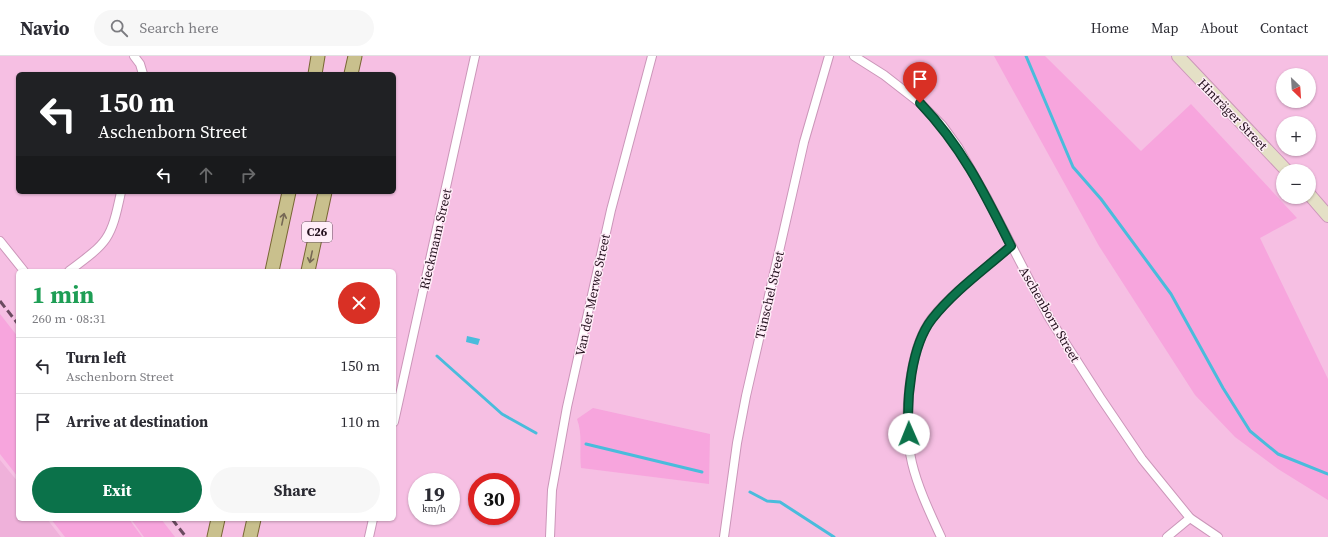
<!DOCTYPE html>
<html lang="en">
<head>
<meta charset="utf-8">
<style>
	:root { --surface:#fff; --page:#f7f7f7; --text:#2b2b33; --muted:#7c7c81; --line:#e1e1e2; --accent:#0b724a }
	body { margin:0; font-family:"Source Serif 4",serif; background:var(--page); color:var(--text); height:100vh; display:flex; flex-direction:column; font-size:15px; white-space:nowrap }
	* { box-sizing:border-box; margin:0 }
	p { font-size:13px; color:var(--muted) }
	.icon { flex:none; width:22px; height:22px; fill:none; stroke:currentColor; stroke-width:2; stroke-linecap:round; stroke-linejoin:round }
	.map { position:relative; flex:1; overflow:hidden }
	.side { position:absolute; left:16px; top:213px; width:380px; height:252px; display:flex; flex-direction:column; background:var(--surface); border-radius:6px; box-shadow:0 1px 3px #0004 }
	.side>* { flex:none }
	.top-card { position:absolute; left:16px; top:16px; width:380px; height:122px; border-radius:6px; box-shadow:0 1px 3px #0004; background:#202124; color:#fff; overflow:hidden }
	.needle { width:26px; rotate:155deg }
	.controls { position:absolute; left:1276px; top:12px; display:grid; gap:8px }
	.controls a { display:grid; place-items:center; width:40px; height:40px; border-radius:50%; background:var(--surface); box-shadow:0 1px 3px #0004; font-size:20px }
	.speed { position:absolute; left:408px; top:417px; display:flex; gap:8px; font-size:20px; font-weight:700; text-align:center }
	.speed>* { display:grid; place-content:center; width:52px; height:52px; border-radius:50%; background:var(--surface); box-shadow:0 1px 3px #0004; line-height:1 }
	.speed small { font-size:10px; font-weight:400 }
	.speed .limit { border:6px solid #d22; background:#fff; color:#111 }
	.pin { position:absolute; display:grid; place-items:center; width:34px; height:34px; color:#fff; margin:-41px -17px; border-radius:50% 50% 50% 0; rotate:-45deg; box-shadow:0 0 4px #0007 }
	.pin .icon { rotate:45deg }
	.me { position:absolute; width:44px; margin:-22px; rotate:359deg; stroke-linejoin:round; filter:drop-shadow(0 0 3px #0008) }
	.turn { display:flex; align-items:center; gap:14px; height:84px; padding:0 16px; font-size:18px }
	.turn .icon { width:52px; height:52px; stroke-width:2.5 }
	.turn b { display:block; font-size:28px; line-height:34px }
	.lanes { display:flex; align-items:center; height:38px; padding:0 16px; background:#0003; justify-content:center; gap:20px; direction:ltr }
	.lanes .off { opacity:.35 }
	.round { display:grid; place-items:center; flex:none; width:42px; height:42px; border-radius:21px; background:var(--page) }
	.overview { display:flex; align-items:center; justify-content:space-between; height:68px; padding:0 16px }
	h1 { font-size:24px; font-weight:700; line-height:30px; color:#1e9e55 }
	.action { display:flex; gap:8px; margin-top:auto; padding:8px 16px }
	.action a { flex:1; height:46px; border-radius:24px; background:var(--accent); color:#fff; font-size:16px; font-weight:700; line-height:46px; text-align:center }
	.action a+a { background:var(--page); color:var(--text) }
	ul { padding:0; list-style:none }
	li { display:flex; align-items:center; gap:12px; height:56px; padding:0 16px; border-top:1px solid var(--line) }
	li div { flex:1 }
	li b { display:block; font-size:15px }
	li em { font-style:normal }
	header { display:flex; align-items:center; gap:24px; box-sizing:border-box; height:56px; padding:0 20px; background:var(--surface); border-bottom:1px solid var(--line) }
	header strong { font-size:19px }
	nav { display:flex; gap:22px; margin-inline-start:auto; font-size:14px }
	.search { width:280px; height:36px; background:var(--page); display:flex; align-items:center; gap:10px; box-sizing:border-box; padding:0 14px; border-radius:22px; color:var(--muted); font-size:15px }
	.map>svg:first-child { display:block }
	.built { fill:#efb1da }
	.green { fill:#f7a5dd }
	.water { fill:#4abcdc }
	.lines { fill:none; stroke-linecap:round; stroke-linejoin:round }
	.stream { stroke:#4abcdc; stroke-width:3 }
	.street-casing { stroke:#cb96b9; stroke-width:10 }
	.secondary-casing { stroke:#cb96b9; stroke-width:14 }
	.primary-casing { stroke:#786734; stroke-width:15 }
	.street { stroke:#fff; stroke-width:8 }
	.secondary { stroke:#e4e0c6; stroke-width:12 }
	.primary { stroke:#c9c08d; stroke-width:13 }
	.rail { stroke:#6b4b60; stroke-width:3; stroke-dasharray:8 4; stroke-linecap:butt }
	.oneway { stroke:#766855 }
	.route-casing { stroke:#074a30; stroke-width:10 }
	.route { stroke:#0b724a; stroke-width:7 }
	.labels { text-anchor:middle; stroke-width:3; stroke-linejoin:round; paint-order:stroke }
	.shield { fill:#ffedf8; stroke:#65525f; stroke-width:1 }
	.shield-label { font-size:12px; font-weight:bold; fill:#23101d }
	.street-label { font-size:13px; fill:#23101d; stroke:#ffedf8 }
</style>
</head>
<body>
<header>
<strong>Navio</strong>
<div class="search"><svg class="icon" aria-label="search" viewBox="0 0 24 24"><circle cx="10" cy="10" r="6"/><path d="M15 15l6 6"/></svg>Search here</div>
<nav><a>Home</a><a>Map</a><a>About</a><a>Contact</a></nav>
</header>
<div class="map">
<svg width="1328" height="481" viewBox="0 0 1328 481">
	<rect width="100%" height="100%" fill="#f6bfe3"/>
	<polygon class="built" points="0,404 18,426 18,463 47,463 61,481 0,481"/>
	<g class="green">
		<polygon points="994,0 1045,0 1141,95 1191,48 1297,162 1260,182 1328,323 1328,444 1278,413 1235,381 1195,339 1099,190"/>
		<polygon points="0,258 18,281 18,421 0,398"/>
		<path d="M593,352L710,378L709,428L581,412C579,395 583,379 577,363Z"/>
		<polygon points="51,463 129,463 142,481 65,481"/>
		<polygon points="131,463 161,463 175,481 144,481"/>
	</g>
	<polygon class="water" points="467,280 480,283 478,289 466,286"/>
	<g class="lines">
		<g class="stream">
			<polyline points="1026,0 1073,111 1101,143 1171,238 1223,332 1250,375 1278,398 1328,418"/>
			<polyline points="437,300 502,358 536,377"/>
			<polyline points="586,388 702,416"/>
			<polyline points="750,436 767,445 780,446 834,481"/>
		</g>
		<defs>
			<g id="street">
				<polyline points="134,0 140,8 143,18"/>
				<polyline points="854,0 884,19 920,47 942,69 958,91 987,142 1048,260 1100,341 1142,403 1190,462 1218,481"/>
				<polyline points="0,185 24,215"/>
				<path d="M69,215C108,186 111,184 121,136"/>
				<polyline points="394,366 475,0"/>
				<polyline points="369,481 373,463"/>
				<polyline points="550,481 552,434 567,351 611,154 652,0"/>
				<polyline points="724,481 737,387 746,340 804,86 829,0"/>
				<path d="M941,481C930,457 918,432 912,407C903,369 907,294 932,262C954,235 985,213 1011,190"/>
				<polyline points="1167,481 1190,462"/>
			</g>
			<g id="secondary">
				<polyline points="1178,0 1287,115"/>
				<polyline points="1309,138 1328,160"/>
			</g>
			<g id="primary">
				<polyline points="315,18 318,0"/>
				<polyline points="351,18 355,0"/>
				<polyline points="272,215 289,136"/>
				<polyline points="308,215 325,136"/>
				<polyline points="214,481 218,463"/>
				<polyline points="250,481 254,463"/>
			</g>
		</defs>
		<use href="#street" class="street-casing"/>
		<use href="#secondary" class="secondary-casing"/>
		<use href="#primary" class="primary-casing"/>
		<use href="#street" class="street"/>
		<use href="#secondary" class="secondary"/>
		<use href="#primary" class="primary"/>
		<g class="rail">
			<polyline points="0,245 18,268"/>
			<polyline points="172,463 186,481"/>
		</g>
	</g>
	<defs><path id="oneway-shaft" d="M-6 0H5M1.5-3L5.5 0L1.5 3" fill="none" stroke-width="1.6" stroke-linecap="round" stroke-linejoin="round"/></defs>
	<g class="oneway">
		<use href="#oneway-shaft" transform="translate(283 163) rotate(-78)"/>
		<use href="#oneway-shaft" transform="translate(311 201) rotate(102)"/>
	</g>
	<g class="lines">
		<defs>
			<path id="route" d="M909,378C906,344 911,290 932,263C954,235 985,213 1011,190C984,136 962,91 920,47"/>
		</defs>
		<use href="#route" class="route-casing"/>
		<use href="#route" class="route"/>
	</g>
	<g class="labels">
		<rect class="shield" x="302" y="166" width="30" height="20" rx="3"/>
		<g class="shield-label">
			<text x="317" y="180">C26</text>
		</g>
		<g class="street-label">
			<text transform="translate(1233 58) rotate(46)" y="5">Hinträger Street</text>
			<text transform="translate(435 183) rotate(-77)" y="5">Rieckmann Street</text>
			<text transform="translate(592 239) rotate(-78)" y="5">Van der Merwe Street</text>
			<text transform="translate(769 239) rotate(-77)" y="5">Tünschel Street</text>
			<text transform="translate(1050 258) rotate(60)" y="5">Aschenborn Street</text>
		</g>
	</g>
</svg>
<div class="controls">
<a><svg class="needle" viewBox="-14 -14 28 28"><path d="M0-13l5 13h-10z" fill="#e53935"/><path d="M0 13l5-13h-10z" fill="#7c7c81"/></svg></a>
<a>+</a>
<a>−</a>
</div>
<div class="speed"><div>19<small>km/h</small></div><div class="limit">30</div></div>
<div class="pin" style="left:920px;top:47px;background:#d93025"><svg class="icon" aria-label="arrive" viewBox="0 0 24 24"><path d="M6 21V4h12l-3 4 3 4H6"/></svg></div>
<svg class="me" style="left:909px;top:378px" viewBox="-20 -20 40 40"><circle r="19" fill="#fff"/><path d="M0-13L10 11 0 6-10 11z" fill="#0b724a"/></svg>
<div class="top-card">
<div class="turn"><svg class="icon" aria-label="left" viewBox="0 0 24 24"><path d="M17 20v-9H6M10 6l-5 5 5 5"/></svg><div><b>150 m</b>Aschenborn Street</div></div>
<div class="lanes"><svg class="icon" aria-label="left" viewBox="0 0 24 24"><path d="M17 20v-9H6M10 6l-5 5 5 5"/></svg><svg class="icon off" aria-label="ahead" viewBox="0 0 24 24"><path d="M12 20V5M6 11l6-6 6 6"/></svg><svg class="icon off" aria-label="right" viewBox="0 0 24 24"><path d="M7 20v-9h11M14 6l5 5-5 5"/></svg></div>
</div>
<section class="side">
<div class="overview"><div><h1>1 min</h1><p>260 m · 08:31</p></div><a class="round" style="background:#d93025;color:#fff"><svg class="icon" aria-label="close" viewBox="0 0 24 24"><path d="M6 6l12 12M18 6L6 18"/></svg></a></div>
<ul>
<li><svg class="icon" aria-label="left" viewBox="0 0 24 24"><path d="M17 20v-9H6M10 6l-5 5 5 5"/></svg><div><b>Turn left</b><p>Aschenborn Street</p></div><em>150 m</em></li>
<li><svg class="icon" aria-label="arrive" viewBox="0 0 24 24"><path d="M6 21V4h12l-3 4 3 4H6"/></svg><div><b>Arrive at destination</b></div><em>110 m</em></li>
</ul>
<div class="action"><a>Exit</a><a>Share</a></div>
</section>
</div>
</body>
</html>
